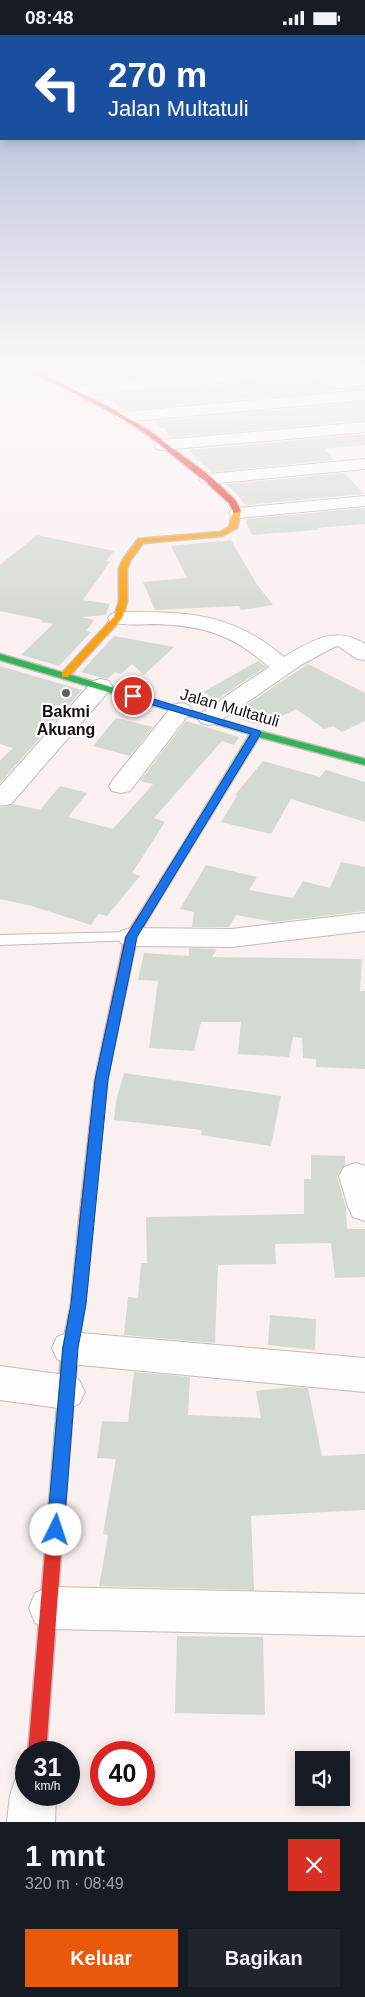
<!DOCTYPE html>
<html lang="id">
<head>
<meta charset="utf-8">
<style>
	:root { --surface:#171b24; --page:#20242c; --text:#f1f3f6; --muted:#9ea1a6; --accent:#ea580c }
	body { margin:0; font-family:Arial,sans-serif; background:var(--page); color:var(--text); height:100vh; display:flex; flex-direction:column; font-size:19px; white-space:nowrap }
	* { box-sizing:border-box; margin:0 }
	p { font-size:16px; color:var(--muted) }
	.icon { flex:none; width:28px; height:28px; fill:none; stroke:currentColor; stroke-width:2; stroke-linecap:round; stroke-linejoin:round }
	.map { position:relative; height:1787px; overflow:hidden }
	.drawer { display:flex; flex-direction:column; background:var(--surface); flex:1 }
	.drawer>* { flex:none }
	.top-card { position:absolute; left:0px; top:0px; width:365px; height:105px; box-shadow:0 2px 12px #0003; background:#1a4fa0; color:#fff; overflow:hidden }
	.buttons { position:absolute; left:295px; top:1716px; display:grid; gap:10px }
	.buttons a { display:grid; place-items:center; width:55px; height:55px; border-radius:0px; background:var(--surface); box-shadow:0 2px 12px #0003; font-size:25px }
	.speed { position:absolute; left:15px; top:1706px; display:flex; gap:10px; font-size:25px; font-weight:700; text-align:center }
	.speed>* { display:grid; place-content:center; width:65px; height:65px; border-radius:50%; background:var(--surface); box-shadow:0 2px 12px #0003; line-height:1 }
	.speed small { font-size:12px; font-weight:400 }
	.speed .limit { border:8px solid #d22; background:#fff; color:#111 }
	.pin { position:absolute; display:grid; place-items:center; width:42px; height:42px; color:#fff; margin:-21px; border:2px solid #fff; border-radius:50%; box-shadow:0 1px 5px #0007 }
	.me { position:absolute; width:55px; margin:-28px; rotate:4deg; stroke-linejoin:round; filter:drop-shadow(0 0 4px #0008) }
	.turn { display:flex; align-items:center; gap:18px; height:105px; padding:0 25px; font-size:22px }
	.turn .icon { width:65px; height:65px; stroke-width:2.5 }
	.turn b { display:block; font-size:35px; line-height:42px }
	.round { display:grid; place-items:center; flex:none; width:52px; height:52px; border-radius:0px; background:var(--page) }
	.headline { display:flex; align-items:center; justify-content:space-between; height:85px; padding:0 25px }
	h1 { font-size:30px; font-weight:700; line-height:38px }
	.cta { display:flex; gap:10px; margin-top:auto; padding:10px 25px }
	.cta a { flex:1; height:58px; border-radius:0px; background:var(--accent); color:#fff; font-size:20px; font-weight:700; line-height:58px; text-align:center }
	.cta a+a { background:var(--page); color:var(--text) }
	.status { display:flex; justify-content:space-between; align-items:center; height:35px; padding:0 25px; background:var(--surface); direction:ltr }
	.status svg { height:14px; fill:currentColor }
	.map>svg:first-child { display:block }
	.building { fill:#d3dad1 }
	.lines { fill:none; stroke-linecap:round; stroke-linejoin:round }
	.lane-casing { stroke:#c4babb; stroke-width:2 }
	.street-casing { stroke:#c4babb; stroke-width:2 }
	.fast-casing { stroke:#c4babb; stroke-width:3 }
	.slow-casing { stroke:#c4babb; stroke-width:3 }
	.jam-casing { stroke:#c4babb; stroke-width:3 }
	.lane { fill:#fefdfd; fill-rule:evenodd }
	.street { fill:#fefdfd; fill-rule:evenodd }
	.fast { fill:#30b455; fill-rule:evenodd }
	.slow { fill:#ff9f0a; fill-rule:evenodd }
	.jam { fill:#e5322d; fill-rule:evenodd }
	.route { fill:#1a73e8; stroke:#114b97 }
	.poi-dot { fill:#675d5e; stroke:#fff; stroke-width:2 }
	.labels { text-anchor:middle; stroke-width:4.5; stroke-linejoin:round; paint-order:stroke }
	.street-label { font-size:16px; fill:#180e0f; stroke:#fff }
	.poi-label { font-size:16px; font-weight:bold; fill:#180e0f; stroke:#fff }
</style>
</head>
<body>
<div class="status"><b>08:48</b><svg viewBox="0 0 49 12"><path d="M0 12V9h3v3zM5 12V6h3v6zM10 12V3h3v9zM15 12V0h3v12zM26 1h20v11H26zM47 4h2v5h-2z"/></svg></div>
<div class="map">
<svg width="365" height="1787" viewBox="0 0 365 1787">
	<rect width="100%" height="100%" fill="#faf0f0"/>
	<g class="building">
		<polygon points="93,338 205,338 96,347"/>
		<polygon points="258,338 310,338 317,346 329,354 362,353 125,375 117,370 114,366 109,366 101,360 249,347 258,341"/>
		<polygon points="365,367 365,385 169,403 164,393 161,393 155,386"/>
		<polygon points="365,399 365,410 325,414 334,425 213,437 195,423 189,415"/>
		<polygon points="344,438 364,459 245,470 239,462 226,449"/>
		<polygon points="365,473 365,489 317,493 318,495 252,500 246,487 247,484"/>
		<polygon points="37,500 114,516 106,526 110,527 83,565 110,569 106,580 81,582 94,585 86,596 91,597 59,631 21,620 53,589 41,587 43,585 0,576 0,530"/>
		<polygon points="231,505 256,548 273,570 241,575 239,571 155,575 143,547 187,543 171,511"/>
		<polygon points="114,601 174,612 144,640 132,629 121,639 115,637 107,644 81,637"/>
		<polygon points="258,626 266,632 204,673 198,672 209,660 203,657"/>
		<polygon points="308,629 365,658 365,686 342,697 333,691 324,694 296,674 273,686 267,682 259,690 230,681"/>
		<polygon points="0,631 82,655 0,748 0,725 13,713 0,709"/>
		<polygon points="116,683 153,692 130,721 93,711"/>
		<polygon points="186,686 239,702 234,710 222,706 154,783 165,787 132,838 140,841 107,881 99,879 91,890 32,871 0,864 0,773 14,769 40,775 60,751 87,758 68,782 113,794 153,749 140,746"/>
		<polygon points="263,726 320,742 326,735 365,747 365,787 291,764 271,799 221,787 237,761 235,760"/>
		<polygon points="341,827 365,832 365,876 274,887 236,880 229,892 192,892 194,877 180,874 206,830 257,842 249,855 293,863 303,846 330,853"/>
		<polygon points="189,913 217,914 212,922 362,924 360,956 365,956 365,1034 316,1032 316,1024 303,1023 302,1003 293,1002 289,1022 238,1019 241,987 201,987 194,1016 149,1013 158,946 138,945 144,918 189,921"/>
		<polygon points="124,1038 281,1061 271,1111 201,1100 202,1095 114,1085 116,1066"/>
		<polygon points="311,1120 345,1121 345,1130 337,1142 346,1173 347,1194 365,1194 365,1242 335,1243 331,1208 275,1209 276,1229 218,1230 215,1308 124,1300 128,1262 138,1263 141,1228 147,1228 146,1182 304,1179 304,1144 311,1144"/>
		<polygon points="270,1280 316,1284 315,1315 268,1310"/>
		<polygon points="134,1337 190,1342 188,1380 261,1383 256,1356 290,1352 308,1353 322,1421 365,1419 365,1475 251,1481 254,1555 99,1551 108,1500 103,1499 116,1424 97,1423 102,1386 128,1387"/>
		<polygon points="177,1601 263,1602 265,1680 175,1678"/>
	</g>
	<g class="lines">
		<defs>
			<polygon id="lane" points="131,897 136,899 138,902 136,905 0,910 0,900"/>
			<g id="street">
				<polygon points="224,338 255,338 257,340 254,343 249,345 72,361 67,359 64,356 67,353 72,351"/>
				<path d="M312,338H329L336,344L364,341L365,350C343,353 327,359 312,338Z"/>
				<polygon points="365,355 365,365 123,387 117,385 115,382 117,379 123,377"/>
				<polygon points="365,387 365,397 163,415 157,414 155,410 157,406 163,405"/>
				<polygon points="365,424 365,434 208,449 202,448 199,444 202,440 208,439"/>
				<polygon points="365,461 365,471 238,483 232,482 229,478 232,474 238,473"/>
				<path d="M118,577C186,577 230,576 284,622C311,606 335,590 365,609V625L357,624L338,611L334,612L301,630L217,688L209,690L201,688L198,683L201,678L269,632C233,600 205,591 157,589C142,589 125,591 111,587L108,583L111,579Z"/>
				<polygon points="101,644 109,646 112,651 109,656 11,769 0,771 0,751 93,646"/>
				<polygon points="181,668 189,670 192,675 130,756 121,758 112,756 109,751 112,746 173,670"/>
				<polygon points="365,878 365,896 232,912 131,911 121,908 117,902 121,896 131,893 232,894"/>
				<polygon points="356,1128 365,1131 365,1186 353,1182 348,1172 339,1141 344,1132"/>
				<polygon points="70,1297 365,1323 365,1357 70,1329 57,1324 52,1313 57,1302"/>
				<polygon points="0,1331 66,1340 79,1345 85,1357 79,1369 66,1374 0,1365"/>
				<polygon points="50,1552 365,1559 365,1601 50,1594 35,1588 29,1573 35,1558"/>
				<polygon points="26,1739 26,1760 56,1760 55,1787 7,1787 10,1760 16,1743"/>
			</g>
			<g id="fast">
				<polygon points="0,619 259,696 365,724 365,730 259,702 189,816 188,818 180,818 179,816 250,699 0,625"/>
				<polygon points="86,1181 91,1183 93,1187 85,1269 78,1313 62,1505 60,1511 54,1513 48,1511 46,1505 62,1313 71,1269 79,1187 81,1183"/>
			</g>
			<polygon id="slow" points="234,474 241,476 237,493 222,501 143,508 130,526 127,534 127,567 122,583 68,642 62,642 62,638 114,582 119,567 119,534 122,526 138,504 220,497 229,492"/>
			<g id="jam">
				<polygon points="34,338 41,338 109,372 148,395 211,442 235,465 241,476 234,478 229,468 205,446 144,397 105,374"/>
				<polygon points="184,813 189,816 137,902 107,1045 93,1187 91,1191 86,1193 81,1191 79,1187 95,1045 125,902 179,816"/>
				<polygon points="54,1497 60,1499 62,1505 46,1718 28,1718 46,1505 48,1499"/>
			</g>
		</defs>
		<use href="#lane" class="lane-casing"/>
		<use href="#street" class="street-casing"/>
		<use href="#fast" class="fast-casing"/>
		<use href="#slow" class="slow-casing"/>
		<use href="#jam" class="jam-casing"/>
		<use href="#lane" class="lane"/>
		<use href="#street" class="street"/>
		<use href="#fast" class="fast"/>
		<use href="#slow" class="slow"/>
		<use href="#jam" class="jam"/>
	</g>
	<linearGradient id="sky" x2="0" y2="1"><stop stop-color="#a7b2d4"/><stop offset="0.57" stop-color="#fdf8f8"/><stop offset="1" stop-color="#fdf8f8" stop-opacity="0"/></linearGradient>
	<rect width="365" height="588" fill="url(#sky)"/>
	<polygon class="route" points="133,658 260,696 261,698 137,902 108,1045 86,1269 78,1313 64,1495 62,1501 56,1503 50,1501 47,1495 63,1313 71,1269 95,1045 126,902 251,699 130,663 129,661"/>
	<circle class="poi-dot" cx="66" cy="658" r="5"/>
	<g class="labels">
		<g class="street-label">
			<text transform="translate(230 672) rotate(16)" y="6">Jalan Multatuli</text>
		</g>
		<g class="poi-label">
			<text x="66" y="682">Bakmi<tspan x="66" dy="18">Akuang</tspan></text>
		</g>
	</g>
</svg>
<div class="buttons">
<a><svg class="icon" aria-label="sound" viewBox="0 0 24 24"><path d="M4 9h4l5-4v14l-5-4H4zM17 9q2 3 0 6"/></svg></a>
</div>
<div class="speed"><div>31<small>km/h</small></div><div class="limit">40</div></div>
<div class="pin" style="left:133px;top:661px;background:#d93025"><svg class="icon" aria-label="arrive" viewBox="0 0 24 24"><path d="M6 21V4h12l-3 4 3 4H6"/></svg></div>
<svg class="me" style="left:56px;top:1495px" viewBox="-20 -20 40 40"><circle r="19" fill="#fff"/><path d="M0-13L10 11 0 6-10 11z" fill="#1a73e8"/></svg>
<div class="top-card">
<div class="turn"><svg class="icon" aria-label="left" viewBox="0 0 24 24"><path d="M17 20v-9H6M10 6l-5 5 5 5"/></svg><div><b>270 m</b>Jalan Multatuli</div></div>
</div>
</div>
<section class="drawer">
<div class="headline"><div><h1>1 mnt</h1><p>320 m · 08:49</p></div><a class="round" style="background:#d93025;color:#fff"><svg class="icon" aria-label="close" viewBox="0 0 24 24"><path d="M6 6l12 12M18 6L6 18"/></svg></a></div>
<div class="cta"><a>Keluar</a><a>Bagikan</a></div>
</section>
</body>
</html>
